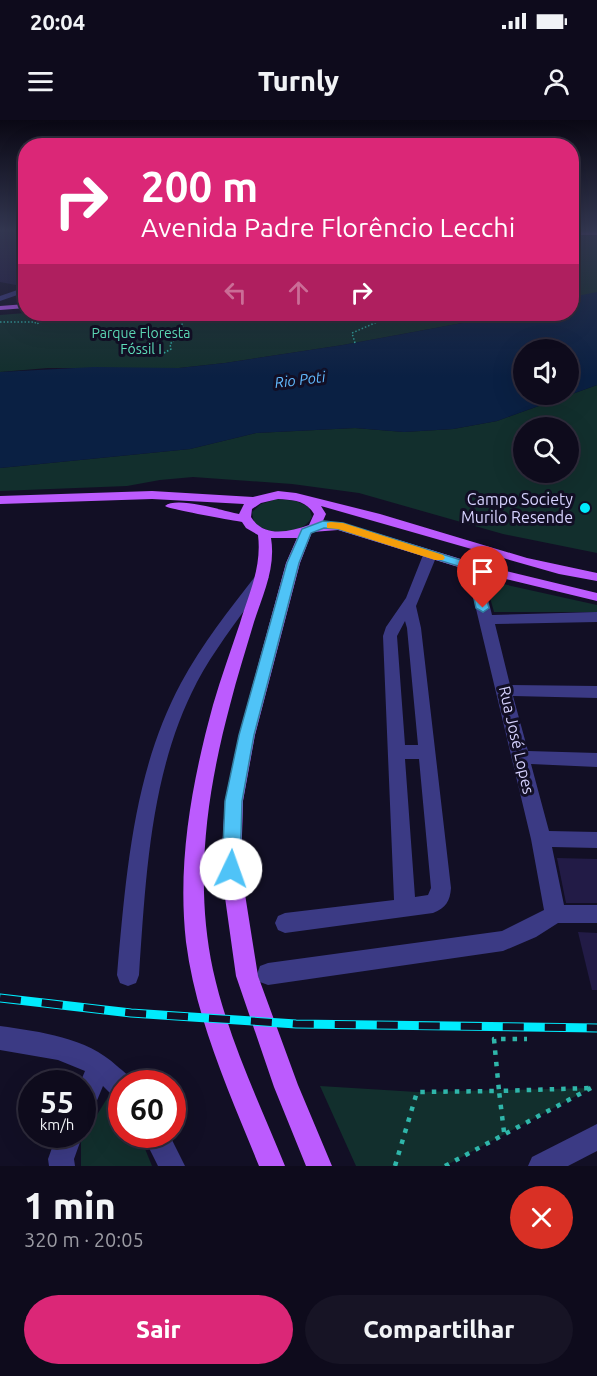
<!DOCTYPE html>
<html lang="pt">
<head>
<meta charset="utf-8">
<style>
	:root { --surface:#0e0b1c; --page:#171425; --text:#f1f3f6; --muted:#9b9ba3; --line:#2e2b3b; --accent:#db2777 }
	body { margin:0; font-family:Ubuntu,sans-serif; background:var(--page); color:var(--text); height:100vh; display:flex; flex-direction:column; font-size:22px; white-space:nowrap }
	* { box-sizing:border-box; margin:0 }
	p { font-size:20px; color:var(--muted) }
	.icon { flex:none; width:33px; height:33px; fill:none; stroke:currentColor; stroke-width:2; stroke-linecap:round; stroke-linejoin:round }
	.map { position:relative; height:1046px; overflow:hidden }
	.panel { display:flex; flex-direction:column; background:var(--surface); flex:1 }
	.panel>* { flex:none }
	.guide { position:absolute; left:18px; top:18px; width:561px; height:183px; border-radius:24px; box-shadow:0 6px 24px #0002,0 0 0 2px var(--line); background:#db2777; color:#fff; overflow:hidden }
	.controls { position:absolute; left:513px; top:219px; display:grid; gap:12px }
	.controls a { display:grid; place-items:center; width:66px; height:66px; border-radius:50%; background:var(--surface); box-shadow:0 6px 24px #0002,0 0 0 2px var(--line); font-size:30px }
	.speed { position:absolute; left:18px; top:950px; display:flex; gap:12px; font-size:30px; font-weight:700; text-align:center }
	.speed>* { display:grid; place-content:center; width:78px; height:78px; border-radius:50%; background:var(--surface); box-shadow:0 6px 24px #0002,0 0 0 2px var(--line); line-height:1 }
	.speed small { font-size:15px; font-weight:400 }
	.speed .limit { border:9px solid #d22; background:#fff; color:#111 }
	.pin { position:absolute; display:grid; place-items:center; width:51px; height:51px; color:#fff; margin:-62px -26px; border-radius:50% 50% 50% 0; rotate:-45deg; box-shadow:0 0 6px #0007 }
	.pin .icon { rotate:45deg }
	.me { position:absolute; width:66px; margin:-33px; rotate:3deg; stroke-linejoin:round; filter:drop-shadow(0 0 4px #0008) }
	.turn { display:flex; align-items:center; gap:21px; height:126px; padding:0 24px; font-size:27px }
	.turn .icon { width:78px; height:78px; stroke-width:2.5 }
	.turn b { display:block; font-size:42px; line-height:51px }
	.lanes { display:flex; align-items:center; height:57px; padding:0 24px; background:#0003; justify-content:center; gap:30px; direction:ltr }
	.lanes .off { opacity:.35 }
	.round { display:grid; place-items:center; flex:none; width:63px; height:63px; border-radius:32px; background:var(--page) }
	.headline { display:flex; align-items:center; justify-content:space-between; height:102px; padding:0 24px }
	h1 { font-size:36px; font-weight:800; line-height:45px }
	.action { display:flex; gap:12px; margin-top:auto; padding:12px 24px }
	.action a { flex:1; height:69px; border-radius:36px; background:var(--accent); color:#fff; font-size:24px; font-weight:800; line-height:69px; text-align:center }
	.action a+a { background:var(--page); color:var(--text) }
	.status { display:flex; justify-content:space-between; align-items:center; height:42px; padding:0 30px; background:var(--surface); direction:ltr }
	.status svg { height:16px; fill:currentColor }
	header { display:flex; justify-content:space-between; align-items:center; height:78px; padding:0 24px; background:var(--surface); font-size:27px; font-weight:800 }
	.map>svg:first-child { display:block }
	.green { fill:#122f2d; fill-rule:evenodd }
	.water { fill:#0a2043; fill-rule:evenodd }
	.building { fill:#221b46 }
	.lines { fill:none; stroke-linecap:round; stroke-linejoin:round }
	.path-far1 { stroke:#2fb6aa; stroke-width:1.5; stroke-dasharray:1.5 2; stroke-linecap:butt }
	.path { stroke:#2fb6aa; stroke-width:4.5; stroke-dasharray:4.5 7; stroke-linecap:butt }
	.minor { fill:#3b3a84; fill-rule:evenodd }
	.major { fill:#bc5bfe; fill-rule:evenodd }
	.rail-casing { stroke:#01ebfd; stroke-width:9 }
	.rail { stroke:#120f25; stroke-width:7; stroke-dasharray:21; stroke-linecap:butt }
	.route { fill:#4fc3f7; stroke:#337fa1; stroke-width:1.5 }
	.slow { fill:#f59e0b }
	.poi-dot { fill:#01ebfd; stroke:#120f25; stroke-width:2 }
	.labels { text-anchor:middle; stroke-width:6; stroke-linejoin:round; paint-order:stroke }
	.far-park-label { font-size:14px; fill:#5fdfbb; stroke:#120f25 }
	.far-water-label { font-size:15px; font-style:italic; fill:#62bafe; stroke:#120f25 }
	.poi-label { font-size:16px; fill:#d7d3ff; stroke:#120f25; text-anchor:end }
	.street-label { font-size:16px; fill:#d7d3ff; stroke:#120f25 }
</style>
</head>
<body>
<div class="status"><b>20:04</b><svg viewBox="0 0 49 12"><path d="M0 12V9h3v3zM5 12V6h3v6zM10 12V3h3v9zM15 12V0h3v12zM26 1h20v11H26zM47 4h2v5h-2z"/></svg></div>
<header><svg class="icon" aria-label="menu" viewBox="0 0 24 24"><path d="M4 6h16M4 12h16M4 18h16"/></svg>Turnly<svg class="icon" aria-label="person" viewBox="0 0 24 24"><circle cx="12" cy="8" r="4"/><path d="M4 21q1-7 8-7t8 7"/></svg></header>
<div class="map">
<svg width="597" height="1046" viewBox="0 0 597 1046">
	<rect width="100%" height="100%" fill="#120f25"/>
	<g class="green">
		<polygon points="572,116 597,116 597,174 572,180"/>
		<polygon points="25,193 26,194 511,194 343,225 225,243 179,248 48,248 0,252 0,195"/>
		<path d="M597,265V433L503,414L359,373L292,364L193,357L160,360L127,366L0,371V348L190,329L256,313L355,308L404,312L453,309L497,301ZM524,308H568V352H524Z"/>
		<path d="M277,379L296,381L309,387L312,397C301,417 269,415 254,403L252,392L261,384Z"/>
		<polygon points="485,460 597,485 597,492 494,492"/>
		<polygon points="320,966 417,972 591,968 445,1046 356,1046"/>
		<polygon points="111,972 121,981 122,1014 139,1014 152,1046 81,1046 81,1021"/>
	</g>
	<path class="water" d="M597,172V265L497,301L453,309L404,312L355,308L256,313L190,329L0,348V252L94,247L179,248L225,243L343,225L511,194H572V177ZM524,230H568V274H524Z"/>
	<g class="building">
		<polygon points="0,111 26,111 26,165 21,166 0,162"/>
		<polygon points="557,738 597,739 597,783 566,783"/>
		<polygon points="578,812 597,813 597,870 592,870"/>
	</g>
	<g class="lines">
		<g class="path-far1">
			<polyline points="0,202 35,202 36,204 50,199 77,200 130,194"/>
			<polyline points="355,223 352,213 384,199 420,197 423,194"/>
			<polyline points="164,233 171,229 170,224 184,211 179,194"/>
		</g>
		<g class="path">
			<polyline points="504,1012 499,971 590,968"/>
			<polyline points="395,1046 417,972 499,971 494,919 527,919"/>
			<polyline points="445,1046 591,968 597,968"/>
		</g>
		<g class="minor">
			<polygon points="26,167 26,172 0,181 0,176"/>
			<path d="M430,431L437,435L416,486L421,508L451,768C450,781 446,788 433,793L285,813L278,810L275,803L278,796L285,793L394,780L383,516L386,507L406,478L423,435ZM405,501L407,508L418,625H405L397,516ZM405,639H419L431,768L428,775L415,777Z"/>
			<polygon points="473,443 480,447 492,495 597,492 597,502 495,504 510,565 597,566 597,578 513,576 528,631 597,633 597,647 531,644 549,711 597,712 597,728 552,727 564,785 597,785 597,803 558,803 536,817 503,831 268,865 260,862 257,854 260,846 268,843 502,811 544,790 531,719 466,447"/>
			<path d="M262,453L269,457C244,492 217,525 197,562C150,652 146,756 139,855L136,863L128,866L120,863L117,855C126,756 133,652 181,563C202,524 230,489 257,454Z"/>
			<path d="M0,906C41,912 86,917 117,946C123,951 130,956 133,963H122V979L113,976L103,966L91,995L82,998V963H80L85,951L58,940L0,930Z"/>
			<polygon points="597,1004 597,1031 568,1046 528,1046 532,1037"/>
			<polygon points="82,1013 83,1014 74,1039 75,1046 49,1046 48,1039 57,1014"/>
			<polygon points="142,1014 169,1014 185,1046 158,1046"/>
		</g>
		<g class="major">
			<rect x="572" y="111" width="25" height="4"/>
			<polygon points="26,184 26,188 0,190 0,186"/>
			<path d="M152,371L253,377L278,371L296,373L380,394L527,438L597,453V461L559,454L321,386L326,394L322,403H343L477,444L597,473V481L468,450L338,410L312,412L300,443L255,615L243,681L241,749L258,856L298,965L332,1046H306L274,967L236,856L221,749L225,681L239,615L286,443L297,418H271C276,448 263,474 254,502C246,529 237,557 230,585C207,671 194,761 213,850C228,918 259,982 285,1046H259C230,974 196,900 186,822C177,742 192,662 213,585C221,557 231,530 240,503C249,473 262,447 258,415L246,408L242,402C231,400 168,389 165,386C177,376 223,391 239,394L244,384L152,379L0,384V376ZM278,379C292,380 306,380 314,394L309,405C289,412 264,418 251,397L252,389L261,383Z"/>
		</g>
		<defs>
			<polyline id="rail" points="0,878 131,893 296,904 597,908"/>
		</defs>
		<use href="#rail" class="rail-casing"/>
		<use href="#rail" class="rail"/>
	</g>
	<linearGradient id="sky" x2="0" y2="1"><stop stop-color="#0a0814"/><stop offset="0.43" stop-color="#333751"/><stop offset="1" stop-color="#333751" stop-opacity="0"/></linearGradient>
	<rect width="597" height="257" fill="url(#sky)"/>
	<polygon class="route" points="323,401 343,403 477,445 489,488 483,492 476,488 468,449 338,409 324,408 311,413 299,443 254,615 242,681 240,749 237,754 231,757 224,754 222,749 225,681 239,615 287,443 302,409"/>
	<polygon class="slow" points="331,402 343,403 443,435 445,438 443,440 435,440 338,409 327,408 327,403"/>
	<circle class="poi-dot" cx="585" cy="388" r="6"/>
	<g class="labels">
		<g class="far-park-label">
			<text x="141" y="218">Parque Floresta<tspan x="141" dy="16">Fóssil I</tspan></text>
		</g>
		<g class="far-water-label">
			<text transform="translate(300 260) rotate(-7)" y="5">Rio Poti</text>
		</g>
		<g class="poi-label">
			<text x="573" y="385">Campo Society<tspan x="573" dy="18">Murilo Resende</tspan></text>
		</g>
		<g class="street-label">
			<text transform="translate(517 620) rotate(77)" y="6">Rua José Lopes</text>
		</g>
	</g>
</svg>
<div class="controls">
<a><svg class="icon" aria-label="sound" viewBox="0 0 24 24"><path d="M4 9h4l5-4v14l-5-4H4zM17 9q2 3 0 6"/></svg></a>
<a><svg class="icon" aria-label="search" viewBox="0 0 24 24"><circle cx="10" cy="10" r="6"/><path d="M15 15l6 6"/></svg></a>
</div>
<div class="speed"><div>55<small>km/h</small></div><div class="limit">60</div></div>
<div class="pin" style="left:483px;top:488px;background:#d93025"><svg class="icon" aria-label="arrive" viewBox="0 0 24 24"><path d="M6 21V4h12l-3 4 3 4H6"/></svg></div>
<svg class="me" style="left:231px;top:749px" viewBox="-20 -20 40 40"><circle r="19" fill="#fff"/><path d="M0-13L10 11 0 6-10 11z" fill="#4fc3f7"/></svg>
<div class="guide">
<div class="turn"><svg class="icon" aria-label="right" viewBox="0 0 24 24"><path d="M7 20v-9h11M14 6l5 5-5 5"/></svg><div><b>200 m</b>Avenida Padre Florêncio Lecchi</div></div>
<div class="lanes"><svg class="icon off" aria-label="left" viewBox="0 0 24 24"><path d="M17 20v-9H6M10 6l-5 5 5 5"/></svg><svg class="icon off" aria-label="ahead" viewBox="0 0 24 24"><path d="M12 20V5M6 11l6-6 6 6"/></svg><svg class="icon" aria-label="right" viewBox="0 0 24 24"><path d="M7 20v-9h11M14 6l5 5-5 5"/></svg></div>
</div>
</div>
<section class="panel">
<div class="headline"><div><h1>1 min</h1><p>320 m · 20:05</p></div><a class="round" style="background:#d93025;color:#fff"><svg class="icon" aria-label="close" viewBox="0 0 24 24"><path d="M6 6l12 12M18 6L6 18"/></svg></a></div>
<div class="action"><a>Sair</a><a>Compartilhar</a></div>
</section>
</body>
</html>
